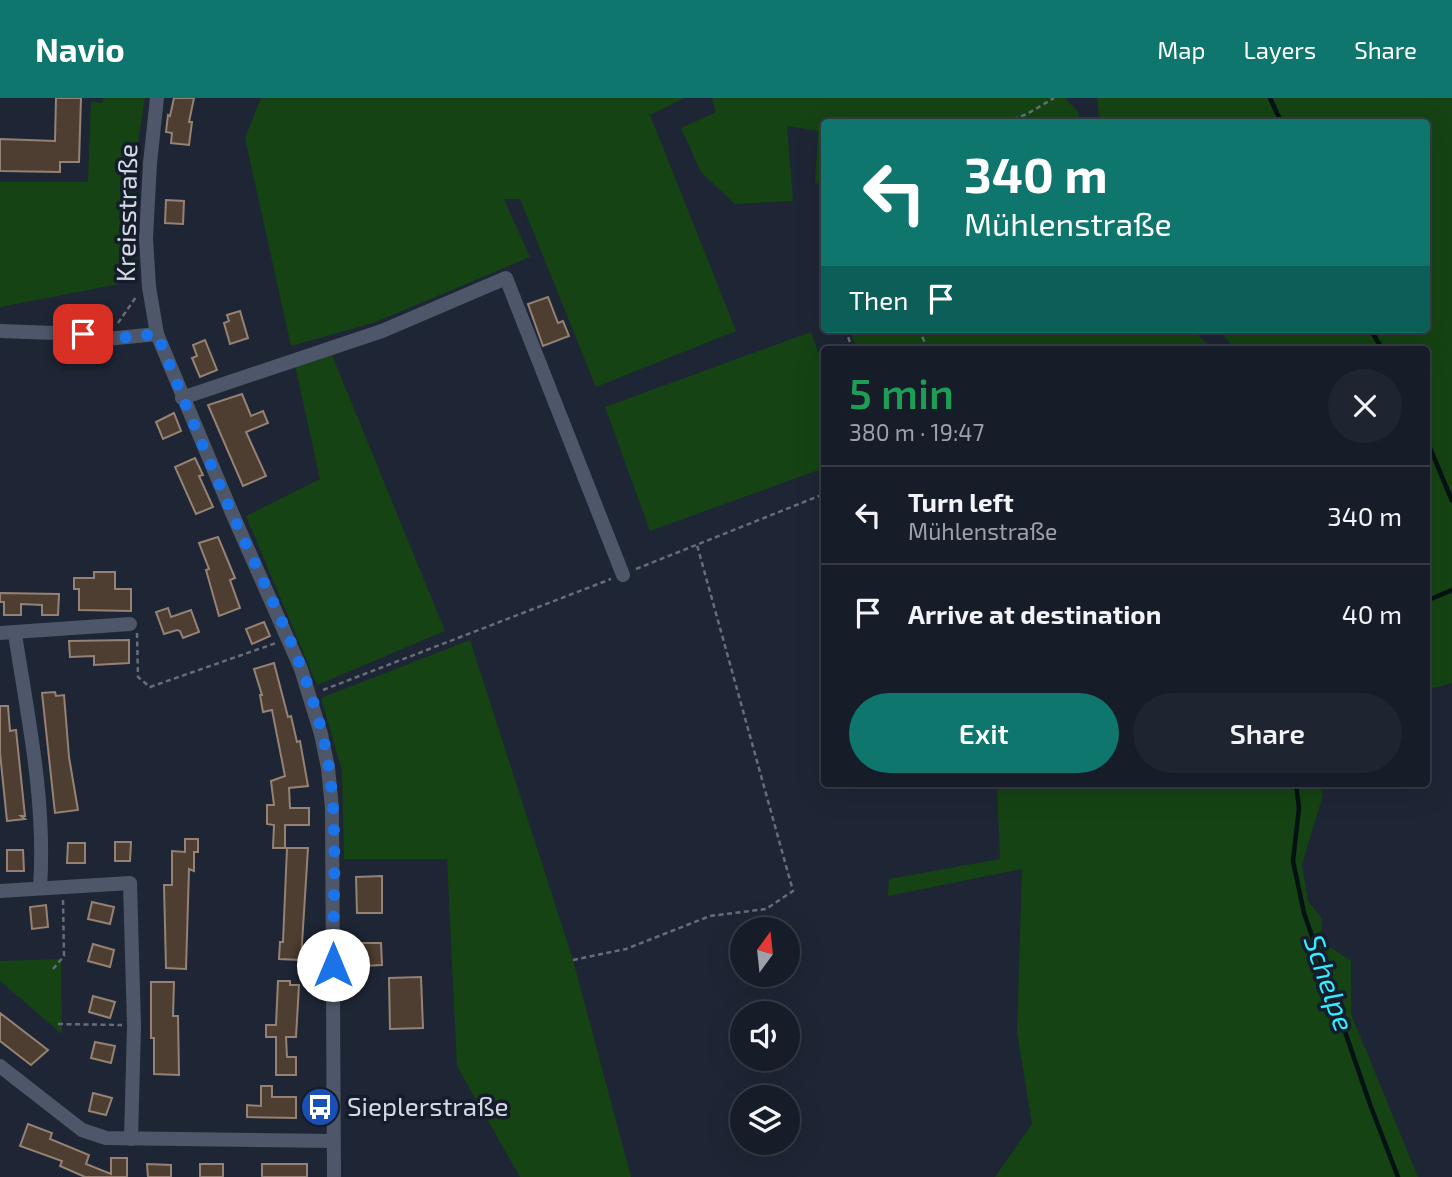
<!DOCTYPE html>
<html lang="en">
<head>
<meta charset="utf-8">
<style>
	:root { --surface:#161c28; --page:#1f2530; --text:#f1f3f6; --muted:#9ea1a8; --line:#353a45; --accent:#0f766e }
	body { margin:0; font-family:"Exo 2",sans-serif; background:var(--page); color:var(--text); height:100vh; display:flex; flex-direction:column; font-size:26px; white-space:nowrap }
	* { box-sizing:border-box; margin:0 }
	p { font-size:23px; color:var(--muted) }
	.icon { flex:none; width:38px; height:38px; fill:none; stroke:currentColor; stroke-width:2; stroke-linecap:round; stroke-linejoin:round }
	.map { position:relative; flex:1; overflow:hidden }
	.sheet { position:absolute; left:821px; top:248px; width:609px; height:441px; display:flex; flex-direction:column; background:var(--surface); border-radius:7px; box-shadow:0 7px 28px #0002,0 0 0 2px var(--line) }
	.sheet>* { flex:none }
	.hud { position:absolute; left:821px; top:21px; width:609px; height:214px; border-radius:7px; box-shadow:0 7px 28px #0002,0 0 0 2px var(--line); background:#0f766e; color:#fff; overflow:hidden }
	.needle { width:46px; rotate:15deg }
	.buttons { position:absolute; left:730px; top:819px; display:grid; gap:14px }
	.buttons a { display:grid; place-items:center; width:70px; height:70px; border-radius:50%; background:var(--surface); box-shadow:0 7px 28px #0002,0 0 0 2px var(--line); font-size:35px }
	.pin { position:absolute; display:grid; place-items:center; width:60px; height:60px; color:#fff; margin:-30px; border-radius:14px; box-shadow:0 4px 10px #0006 }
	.me { position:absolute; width:77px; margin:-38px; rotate:0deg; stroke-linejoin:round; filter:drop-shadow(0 0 5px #0008) }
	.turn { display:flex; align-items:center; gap:24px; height:147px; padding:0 28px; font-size:32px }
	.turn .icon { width:91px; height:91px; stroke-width:2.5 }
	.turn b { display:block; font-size:49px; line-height:60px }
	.then { display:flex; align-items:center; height:66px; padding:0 28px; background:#0003; gap:14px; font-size:26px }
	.round { display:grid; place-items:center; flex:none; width:74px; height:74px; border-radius:37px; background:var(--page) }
	.overview { display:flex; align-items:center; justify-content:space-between; height:119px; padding:0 28px }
	h1 { font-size:42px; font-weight:600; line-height:52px; color:#1e9e55 }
	.primary-button { display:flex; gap:14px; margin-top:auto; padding:14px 28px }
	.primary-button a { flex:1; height:80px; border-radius:42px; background:var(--accent); color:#fff; font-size:28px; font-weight:600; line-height:80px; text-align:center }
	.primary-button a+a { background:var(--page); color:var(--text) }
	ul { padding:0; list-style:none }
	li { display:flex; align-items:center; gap:21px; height:98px; padding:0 28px; border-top:2px solid var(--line) }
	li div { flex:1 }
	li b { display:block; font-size:26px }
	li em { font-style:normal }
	header { display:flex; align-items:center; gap:42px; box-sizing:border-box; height:98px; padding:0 35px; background:var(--accent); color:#fff }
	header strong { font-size:33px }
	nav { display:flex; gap:38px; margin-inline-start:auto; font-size:24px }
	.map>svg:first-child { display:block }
	.green { fill:#154313 }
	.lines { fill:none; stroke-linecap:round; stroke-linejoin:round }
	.stream { stroke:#041214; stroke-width:4.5 }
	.building { fill:#4e3d31; stroke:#958274; stroke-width:2 }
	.path { stroke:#666d7a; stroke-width:2.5; stroke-dasharray:5 3.5; stroke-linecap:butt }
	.minor { stroke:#4e5769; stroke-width:14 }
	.route { stroke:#1a73e8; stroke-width:12; stroke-dasharray:0 21.6 }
	.labels { text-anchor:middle; stroke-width:7; stroke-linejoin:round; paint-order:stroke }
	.street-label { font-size:26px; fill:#d4d9e4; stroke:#151c2b }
	.poi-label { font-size:26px; fill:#d4d9e4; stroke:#151c2b; text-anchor:start }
	.water-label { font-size:28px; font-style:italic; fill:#31f0fe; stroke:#151c2b }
</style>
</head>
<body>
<header>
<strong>Navio</strong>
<nav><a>Map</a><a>Layers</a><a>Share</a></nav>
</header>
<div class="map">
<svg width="1452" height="1079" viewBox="0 0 1452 1079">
	<rect width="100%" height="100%" fill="#1e2635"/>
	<g class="green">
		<polygon points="104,0 145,0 138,45 135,183 0,209 0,84 88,84 91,3 102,5"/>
		<polygon points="261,0 684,0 650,17 736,233 596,289 520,101 504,101 530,159 373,225 291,248 245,40"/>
		<polygon points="712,0 1065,0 1078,14 1080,24 824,24 824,84 815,86 818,33 787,28 793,103 735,106 701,74 681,30 716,14"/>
		<polygon points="1097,0 1452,0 1452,585 1426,592 1426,252 1236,252 1218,231 1426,231 1426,24 1100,24"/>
		<polygon points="850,231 1192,231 1213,252 857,252"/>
		<polygon points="811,234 824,270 824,370 650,433 605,309"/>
		<polygon points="332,257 445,533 317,587 246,418 320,381 295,267"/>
		<polygon points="470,542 573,862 631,1079 520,1079 457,968 447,761 344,761 342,673 321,600"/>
		<polygon points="997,686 1320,686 1323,697 1302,766 1308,803 1322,821 1320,842 1351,863 1351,916 1418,1079 995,1079 1032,1026 1017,934 1022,771 888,798 889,781 1000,761"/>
		<polygon points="61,861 62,936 0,883 0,863"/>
	</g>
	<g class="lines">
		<g class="stream">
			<polyline points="1270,0 1281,24"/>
			<polyline points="1370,231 1383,252"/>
			<polyline points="1426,340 1452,403"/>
			<polyline points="1426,503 1452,492"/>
			<polyline points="1296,686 1299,710 1293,763 1304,815 1371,1009 1398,1079"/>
		</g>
	</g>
	<g class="building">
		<polygon points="56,0 81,0 79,64 60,64 60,74 0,73 0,41 55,43"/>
		<polygon points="174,0 194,0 189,24 192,24 189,47 171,45 172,35 166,34 168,17 170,18"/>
		<polygon points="166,102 184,103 183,126 165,125"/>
		<polygon points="548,199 558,225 563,223 569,238 543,248 528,206"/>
		<polygon points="240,213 248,240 230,246 224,225 229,223 227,217"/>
		<polygon points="205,242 217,272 200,279 192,260 197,258 193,247"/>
		<polygon points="242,296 251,318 263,313 268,325 246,334 266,378 243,388 208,307"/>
		<polygon points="174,315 181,333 163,341 156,324"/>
		<polygon points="195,360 203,377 199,378 213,409 196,416 175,369"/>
		<polygon points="218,439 235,480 230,482 240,510 219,518 206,472 209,471 199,445"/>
		<polygon points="94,474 115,474 115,491 131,491 131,513 79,512 79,491 74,491 74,480 94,480"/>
		<polygon points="0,495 59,496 58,517 42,517 42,507 21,506 21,517 4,517 4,504 0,504"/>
		<polygon points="168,510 171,519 191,512 199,534 183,540 180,533 177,532 164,536 156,514"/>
		<polygon points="264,524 270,538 252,546 246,531"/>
		<polygon points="129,542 129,565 94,567 94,558 70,559 69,543"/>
		<polygon points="274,565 288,619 291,618 297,644 300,643 308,688 289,690 290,710 309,710 309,727 285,727 285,750 273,750 274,727 267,726 267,707 274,707 271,683 285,678 272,612 263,614 260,597 262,597 254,571"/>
		<polygon points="55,594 56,598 64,597 69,659 78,712 55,715 42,595"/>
		<polygon points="0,608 8,608 10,633 16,632 25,718 21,718 25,721 7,723 0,655"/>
		<polygon points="185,741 198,741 198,754 194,754 194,773 189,771 186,871 166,870 164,787 172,787 172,753 185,754"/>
		<polygon points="115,744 131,744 130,763 115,763"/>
		<polygon points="68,745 85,745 85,765 67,765"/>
		<polygon points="287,750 308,750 301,862 279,861 280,844 283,844"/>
		<polygon points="7,752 23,752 24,773 7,773"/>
		<polygon points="382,778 382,815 357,815 356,779"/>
		<polygon points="92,804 114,809 110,826 88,821"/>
		<polygon points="46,807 48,829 32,831 30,809"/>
		<polygon points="362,845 381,845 382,867 363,868"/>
		<polygon points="93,846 114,852 110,869 88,863"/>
		<polygon points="421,879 423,930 390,931 389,880"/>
		<polygon points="278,883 290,883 290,887 299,887 296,939 286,939 287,959 296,959 296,977 276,977 276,939 266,939 266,927 276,927"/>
		<polygon points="151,884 174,884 173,918 178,918 179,977 154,976 154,940 151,940"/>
		<polygon points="93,898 115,904 110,920 89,914"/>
		<polygon points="0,915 48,952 31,967 0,943"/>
		<polygon points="95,944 115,948 111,965 91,960"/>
		<polygon points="261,988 272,988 272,999 296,999 296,1020 247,1019 247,1007 261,1008"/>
		<polygon points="93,995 112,1000 106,1017 89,1013"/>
		<polygon points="28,1026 52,1035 50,1041 89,1057 86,1066 111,1076 111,1060 127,1060 127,1079 85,1079 60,1068 62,1063 20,1048"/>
		<polygon points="147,1066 171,1067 171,1079 148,1079"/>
		<rect x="200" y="1066" width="23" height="13"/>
		<rect x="262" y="1066" width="45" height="13"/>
	</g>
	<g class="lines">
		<g class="path">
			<polyline points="1005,24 1027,16 1054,0"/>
			<polyline points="118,225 136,199"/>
			<polyline points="846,231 852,252"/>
			<polyline points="919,231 928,252"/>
			<polyline points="636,471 824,396"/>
			<polyline points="137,535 138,579 150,589 276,545"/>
			<polyline points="323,592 611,481"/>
			<polyline points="573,862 626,851 710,818 766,811 793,793 697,447"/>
			<polyline points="53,871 64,858 63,802"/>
			<polyline points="58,926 122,927"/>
		</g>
		<g class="minor">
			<polyline points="157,0 150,65 146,140 149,189 157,236 232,415 301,571 321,636 328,670 332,710 334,1079"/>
			<polyline points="0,233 83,236 107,241 157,236"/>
			<polyline points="182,300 382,233 506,180 623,477"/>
			<polyline points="0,535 130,526"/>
			<path d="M15,536C28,621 46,702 40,790"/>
			<polyline points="0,793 130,785 134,928 131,1041"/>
			<polyline points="0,968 82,1032 106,1040 333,1043"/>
		</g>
	</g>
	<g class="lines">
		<path class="route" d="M83,236L107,241L157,236C185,305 213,374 244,442C278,515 317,590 329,670C338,734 333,802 333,867"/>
	</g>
	<defs>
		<symbol id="bus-disc" viewBox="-11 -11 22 22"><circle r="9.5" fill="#1a4fb4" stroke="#151c2b"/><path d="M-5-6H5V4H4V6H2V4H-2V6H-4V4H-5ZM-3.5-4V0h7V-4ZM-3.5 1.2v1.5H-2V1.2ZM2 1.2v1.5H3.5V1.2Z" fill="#fff"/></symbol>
	</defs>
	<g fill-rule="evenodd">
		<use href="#bus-disc" x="298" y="987" width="44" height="44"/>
	</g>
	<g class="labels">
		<g class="street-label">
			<text transform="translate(127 115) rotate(-89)" y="9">Kreisstraße</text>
		</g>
		<g class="poi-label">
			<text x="347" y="1018">Sieplerstraße</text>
		</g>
		<g class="water-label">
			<text transform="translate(1329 885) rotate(71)" y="10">Schelpe</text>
		</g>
	</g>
</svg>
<div class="buttons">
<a><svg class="needle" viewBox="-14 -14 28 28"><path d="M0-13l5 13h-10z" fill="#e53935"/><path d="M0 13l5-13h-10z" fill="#9ea1a8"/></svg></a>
<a><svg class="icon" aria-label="sound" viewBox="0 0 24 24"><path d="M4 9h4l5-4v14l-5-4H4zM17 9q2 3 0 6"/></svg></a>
<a><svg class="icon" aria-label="layers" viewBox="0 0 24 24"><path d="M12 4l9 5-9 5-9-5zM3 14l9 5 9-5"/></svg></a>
</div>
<div class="pin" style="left:83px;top:236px;background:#d93025"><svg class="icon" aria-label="arrive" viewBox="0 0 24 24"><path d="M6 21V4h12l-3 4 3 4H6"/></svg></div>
<svg class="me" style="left:333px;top:867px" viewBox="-20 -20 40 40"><circle r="19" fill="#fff"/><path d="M0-13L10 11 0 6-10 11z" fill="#1a73e8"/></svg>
<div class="hud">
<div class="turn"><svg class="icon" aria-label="left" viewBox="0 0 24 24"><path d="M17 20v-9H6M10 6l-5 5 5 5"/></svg><div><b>340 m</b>Mühlenstraße</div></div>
<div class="then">Then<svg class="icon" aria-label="arrive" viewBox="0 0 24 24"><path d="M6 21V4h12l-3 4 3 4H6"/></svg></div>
</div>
<section class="sheet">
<div class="overview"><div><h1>5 min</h1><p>380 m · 19:47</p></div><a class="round"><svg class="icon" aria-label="close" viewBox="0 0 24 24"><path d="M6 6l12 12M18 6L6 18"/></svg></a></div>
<ul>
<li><svg class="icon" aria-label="left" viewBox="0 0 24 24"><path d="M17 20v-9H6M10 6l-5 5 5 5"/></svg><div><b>Turn left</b><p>Mühlenstraße</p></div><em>340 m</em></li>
<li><svg class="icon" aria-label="arrive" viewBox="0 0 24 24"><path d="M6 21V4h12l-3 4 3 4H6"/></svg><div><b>Arrive at destination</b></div><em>40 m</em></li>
</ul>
<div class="primary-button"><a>Exit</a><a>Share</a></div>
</section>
</div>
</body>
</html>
